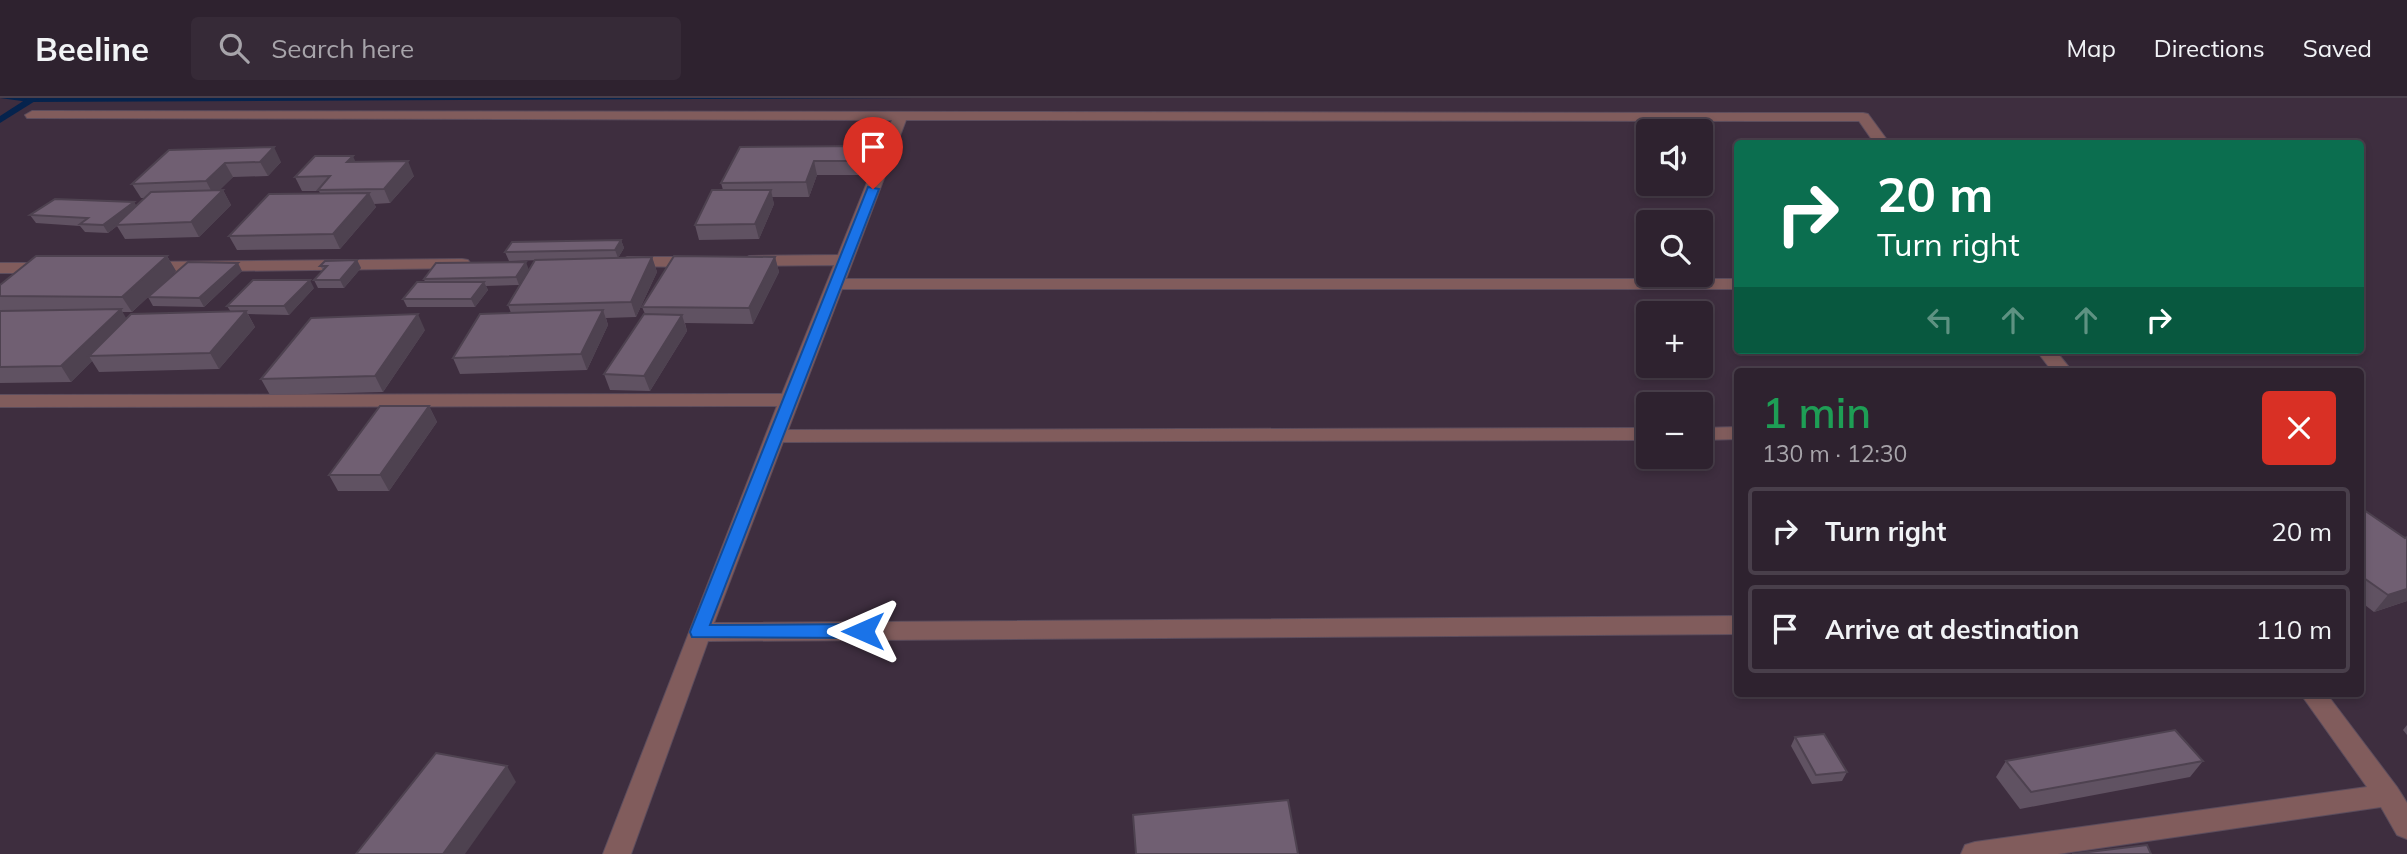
<!DOCTYPE html>
<html lang="en">
<head>
<meta charset="utf-8">
<style>
	:root { --surface:#2e222f; --page:#362a37; --text:#f1f3f6; --muted:#a7a4aa; --line:#493f4b }
	body { margin:0; font-family:Mulish,sans-serif; background:var(--page); color:var(--text); height:100vh; display:flex; flex-direction:column; font-size:26px; white-space:nowrap }
	* { box-sizing:border-box; margin:0 }
	p { font-size:23px; color:var(--muted) }
	.icon { flex:none; width:38px; height:38px; fill:none; stroke:currentColor; stroke-width:2; stroke-linecap:round; stroke-linejoin:round }
	.map { position:relative; flex:1; overflow:hidden }
	.panel { position:absolute; left:1734px; top:270px; width:630px; height:329px; display:flex; flex-direction:column; background:var(--surface); border-radius:7px; box-shadow:0 4px 10px #0003,0 0 0 2px var(--line) }
	.panel>* { flex:none }
	.guide { position:absolute; left:1734px; top:42px; width:630px; height:214px; border-radius:7px; box-shadow:0 4px 10px #0003,0 0 0 2px var(--line); background:#0b6e4f; color:#fff; overflow:hidden }
	.tools { position:absolute; left:1636px; top:21px; display:grid; gap:14px }
	.tools a { display:grid; place-items:center; width:77px; height:77px; border-radius:7px; background:var(--surface); box-shadow:0 4px 10px #0003,0 0 0 2px var(--line); font-size:35px }
	.pin { position:absolute; display:grid; place-items:center; width:60px; height:60px; color:#fff; margin:-72px -30px; border-radius:50% 50% 50% 0; rotate:-45deg; box-shadow:0 0 7px #0007 }
	.pin .icon { rotate:45deg }
	.me { position:absolute; width:77px; margin:-38px; rotate:270deg; stroke-linejoin:round; filter:drop-shadow(0 0 5px #0008) }
	.turn { display:flex; align-items:center; gap:24px; height:147px; padding:0 28px; font-size:32px }
	.turn .icon { width:91px; height:91px; stroke-width:2.5 }
	.turn b { display:block; font-size:49px; line-height:60px }
	.lanes { display:flex; align-items:center; height:66px; padding:0 28px; background:#0003; justify-content:center; gap:35px; direction:ltr }
	.lanes .off { opacity:.35 }
	.round { display:grid; place-items:center; flex:none; width:74px; height:74px; border-radius:7px; background:var(--page) }
	.overview { display:flex; align-items:center; justify-content:space-between; height:119px; padding:0 28px }
	h1 { font-size:42px; font-weight:600; line-height:52px; color:#1e9e55 }
	ul { padding:0; list-style:none }
	li { display:flex; align-items:center; gap:21px; height:88px; margin:0 14px 10px; padding:0 14px; border:4px solid var(--line); border-radius:7px }
	li div { flex:1 }
	li b { display:block; font-size:26px }
	li em { font-style:normal }
	header { display:flex; align-items:center; gap:42px; box-sizing:border-box; height:98px; padding:0 35px; background:var(--surface); border-bottom:2px solid var(--line) }
	header strong { font-size:33px }
	nav { display:flex; gap:38px; margin-inline-start:auto; font-size:24px }
	.search { width:490px; height:63px; background:var(--page); display:flex; align-items:center; gap:18px; box-sizing:border-box; padding:0 24px; border-radius:7px; color:var(--muted); font-size:26px }
	.map>svg:first-child { display:block }
	.water { fill:#05234d }
	.lines { fill:none; stroke-linecap:round; stroke-linejoin:round }
	.stream { fill:#05234d; fill-rule:evenodd }
	.minor-casing { stroke:#5c4d5d; stroke-width:2 }
	.minor { fill:#815c5c; fill-rule:evenodd }
	.wall { fill:#605262 }
	.shaded-wall { fill:#4e4250 }
	.building { fill:#705f72; stroke:#4e4250; stroke-width:2 }
	.route { fill:#1a73e8; stroke:#114b97; stroke-width:2 }
</style>
</head>
<body>
<header>
<strong>Beeline</strong>
<div class="search"><svg class="icon" aria-label="search" viewBox="0 0 24 24"><circle cx="10" cy="10" r="6"/><path d="M15 15l6 6"/></svg>Search here</div>
<nav><a>Map</a><a>Directions</a><a>Saved</a></nav>
</header>
<div class="map">
<svg width="2407" height="756" viewBox="0 0 2407 756">
	<rect width="100%" height="100%" fill="#3e2e3f"/>
	<polygon class="water" points="0,0 917,0 29,4"/>
	<g class="lines">
		<polygon class="stream" points="28,0 40,0 0,25 0,18"/>
		<defs>
			<g id="minor">
				<polygon points="32,13 1863,15 1868,16 1890,46 1875,46 1859,23 906,22 846,181 1738,181 1738,191 842,191 788,332 1648,330 1648,342 783,344 714,525 1738,518 1738,536 708,543 631,756 603,756 777,308 0,309 0,297 782,296 834,167 749,168 740,163 749,158 838,157 892,22 27,20 25,17"/>
				<polygon points="627,159 696,159 705,164 696,169 621,168 618,164"/>
				<polygon points="462,161 468,162 471,166 468,170 144,174 135,169 144,164"/>
				<polygon points="0,165 49,165 58,170 49,175 0,175"/>
				<polygon points="2036,252 2055,252 2072,273 2052,273"/>
				<polygon points="1738,329 1738,341 1701,342 1701,330"/>
				<polygon points="2300,595 2326,595 2397,689 2407,705 2407,741 2397,737 2381,709 2058,756 1961,756 1965,747 1975,744 2367,689"/>
			</g>
		</defs>
		<use href="#minor" class="minor-casing"/>
		<use href="#minor" class="minor"/>
	</g>
	<g class="wall">
		<polygon points="868,48 871,62 866,77 817,77 809,99 772,99 774,106 759,141 699,142 695,127 723,92 721,85"/>
		<polygon points="169,52 281,64 268,78 233,79 219,92 223,92 231,107 199,139 125,141 117,128 108,135 85,134 80,128 36,125 30,117 134,104 136,108 145,100 141,100 132,86"/>
		<polygon points="356,64 414,78 390,105 374,106 376,109 340,151 237,152 229,138 320,95 319,93 302,93 295,79"/>
		<polygon points="621,142 624,150 618,160 652,159 657,174 636,219 606,220 608,227 587,272 460,276 453,260 511,215 508,207 611,160 509,163 505,154"/>
		<polygon points="167,158 176,173 132,214 122,214 126,221 231,214 227,208 314,190 289,217 248,216 255,229 219,271 99,274 92,263 71,284 0,285 0,187"/>
		<polygon points="775,159 779,174 753,226 685,225 687,233 650,293 610,292 604,276 645,216 642,209"/>
		<polygon points="357,162 361,170 344,190 318,190 314,182 323,172 320,168"/>
		<polygon points="526,164 519,187 486,188 488,192 475,209 407,209 403,201 425,184 424,181"/>
		<polygon points="242,173 204,209 153,208 148,199"/>
		<polygon points="425,232 383,294 270,297 261,281"/>
		<polygon points="429,308 437,324 389,393 338,393 329,377"/>
		<polygon points="2361,410 2405,440 2407,503 2374,514 2361,504"/>
		<polygon points="2407,627 2407,637 2403,632"/>
		<polygon points="1795,639 1847,674 1842,683 1812,686 1791,648"/>
		<polygon points="2006,663 2203,663 2190,679 2020,711 1996,679"/>
	</g>
	<g class="shaded-wall">
		<polygon points="868,48 871,62 866,77 864,63"/>
		<polygon points="274,49 281,64 268,78 260,64"/>
		<polygon points="353,58 359,72 347,64"/>
		<polygon points="408,63 414,78 390,105 384,91"/>
		<polygon points="814,63 817,77 809,99 806,84"/>
		<polygon points="225,65 233,79 214,98 206,83"/>
		<polygon points="223,92 231,107 199,139 191,124"/>
		<polygon points="771,92 774,106 759,141 755,126"/>
		<polygon points="369,95 376,109 340,151 333,136"/>
		<polygon points="134,104 139,112 116,127 117,128 108,135 103,127"/>
		<polygon points="621,142 624,150 618,160 615,152"/>
		<polygon points="167,158 176,173 132,214 122,199"/>
		<polygon points="652,159 657,174 636,219 631,204"/>
		<polygon points="775,159 779,174 753,226 749,210"/>
		<polygon points="357,162 361,170 344,190 340,182"/>
		<polygon points="526,164 529,172 519,187 516,179"/>
		<polygon points="238,165 242,173 204,209 199,200"/>
		<polygon points="310,182 314,190 289,217 284,208"/>
		<polygon points="484,184 488,192 475,209 471,201"/>
		<polygon points="121,211 130,227 89,258 92,263 71,284 61,268"/>
		<polygon points="603,212 608,227 587,272 581,256"/>
		<polygon points="246,213 255,229 219,271 210,255"/>
		<polygon points="418,216 425,232 383,294 375,278"/>
		<polygon points="682,217 687,233 650,293 644,278"/>
		<polygon points="429,308 437,324 389,393 380,377"/>
		<polygon points="2407,491 2407,503 2374,514 2388,497"/>
		<polygon points="507,668 516,684 465,756 443,756"/>
	</g>
	<g class="building">
		<polygon points="868,48 864,63 814,63 806,84 721,85 740,49"/>
		<polygon points="274,49 260,64 225,65 206,83 132,86 169,52"/>
		<polygon points="315,58 353,58 347,64 408,63 384,91 318,92 330,78 295,79"/>
		<polygon points="223,92 191,124 116,127 151,94"/>
		<polygon points="712,92 771,92 755,126 695,127"/>
		<polygon points="369,95 333,136 229,138 269,96"/>
		<polygon points="55,101 134,104 103,127 80,126 88,120 30,117"/>
		<polygon points="621,142 615,152 505,154 512,144"/>
		<polygon points="36,158 167,158 122,199 0,198 0,187"/>
		<polygon points="674,158 775,159 749,210 642,209"/>
		<polygon points="652,159 631,204 508,207 535,162"/>
		<polygon points="357,162 340,182 314,182 327,168 320,168 325,163"/>
		<polygon points="188,164 238,165 199,200 148,199"/>
		<polygon points="526,164 516,179 424,181 436,165"/>
		<polygon points="253,182 310,182 284,208 227,208"/>
		<polygon points="417,184 484,184 471,201 403,201"/>
		<polygon points="121,211 61,268 0,269 0,213"/>
		<polygon points="603,212 581,256 453,260 480,216"/>
		<polygon points="246,213 210,255 89,258 131,216"/>
		<polygon points="418,216 375,278 261,281 311,220"/>
		<polygon points="644,216 682,217 644,278 604,276"/>
		<polygon points="380,308 429,308 380,377 329,377"/>
		<polygon points="2361,410 2405,440 2407,439 2407,491 2388,497 2361,478"/>
		<polygon points="2175,632 2203,663 2031,694 2006,663"/>
		<polygon points="1824,636 1847,674 1816,677 1795,639"/>
		<polygon points="436,655 507,668 443,756 356,756"/>
		<polygon points="1288,702 1298,756 1136,756 1133,717"/>
		<polygon points="2147,747 2151,756 2072,756"/>
	</g>
	<polygon class="route" points="868,89 879,91 710,527 863,526 872,533 863,540 692,539 690,534"/>
</svg>
<div class="tools">
<a><svg class="icon" aria-label="sound" viewBox="0 0 24 24"><path d="M4 9h4l5-4v14l-5-4H4zM17 9q2 3 0 6"/></svg></a>
<a><svg class="icon" aria-label="search" viewBox="0 0 24 24"><circle cx="10" cy="10" r="6"/><path d="M15 15l6 6"/></svg></a>
<a>+</a>
<a>−</a>
</div>
<div class="pin" style="left:873px;top:91px;background:#d93025"><svg class="icon" aria-label="arrive" viewBox="0 0 24 24"><path d="M6 21V4h12l-3 4 3 4H6"/></svg></div>
<svg class="me" style="left:863px;top:533px" viewBox="-20 -20 40 40"><path d="M0-17L14 15 0 8-14 15z" fill="#1a73e8" stroke="#fff" stroke-width="4"/></svg>
<div class="guide">
<div class="turn"><svg class="icon" aria-label="right" viewBox="0 0 24 24"><path d="M7 20v-9h11M14 6l5 5-5 5"/></svg><div><b>20 m</b>Turn right</div></div>
<div class="lanes"><svg class="icon off" aria-label="left" viewBox="0 0 24 24"><path d="M17 20v-9H6M10 6l-5 5 5 5"/></svg><svg class="icon off" aria-label="ahead" viewBox="0 0 24 24"><path d="M12 20V5M6 11l6-6 6 6"/></svg><svg class="icon off" aria-label="ahead" viewBox="0 0 24 24"><path d="M12 20V5M6 11l6-6 6 6"/></svg><svg class="icon" aria-label="right" viewBox="0 0 24 24"><path d="M7 20v-9h11M14 6l5 5-5 5"/></svg></div>
</div>
<section class="panel">
<div class="overview"><div><h1>1 min</h1><p>130 m · 12:30</p></div><a class="round" style="background:#d93025;color:#fff"><svg class="icon" aria-label="close" viewBox="0 0 24 24"><path d="M6 6l12 12M18 6L6 18"/></svg></a></div>
<ul>
<li><svg class="icon" aria-label="right" viewBox="0 0 24 24"><path d="M7 20v-9h11M14 6l5 5-5 5"/></svg><div><b>Turn right</b></div><em>20 m</em></li>
<li><svg class="icon" aria-label="arrive" viewBox="0 0 24 24"><path d="M6 21V4h12l-3 4 3 4H6"/></svg><div><b>Arrive at destination</b></div><em>110 m</em></li>
</ul>
</section>
</div>
</body>
</html>
